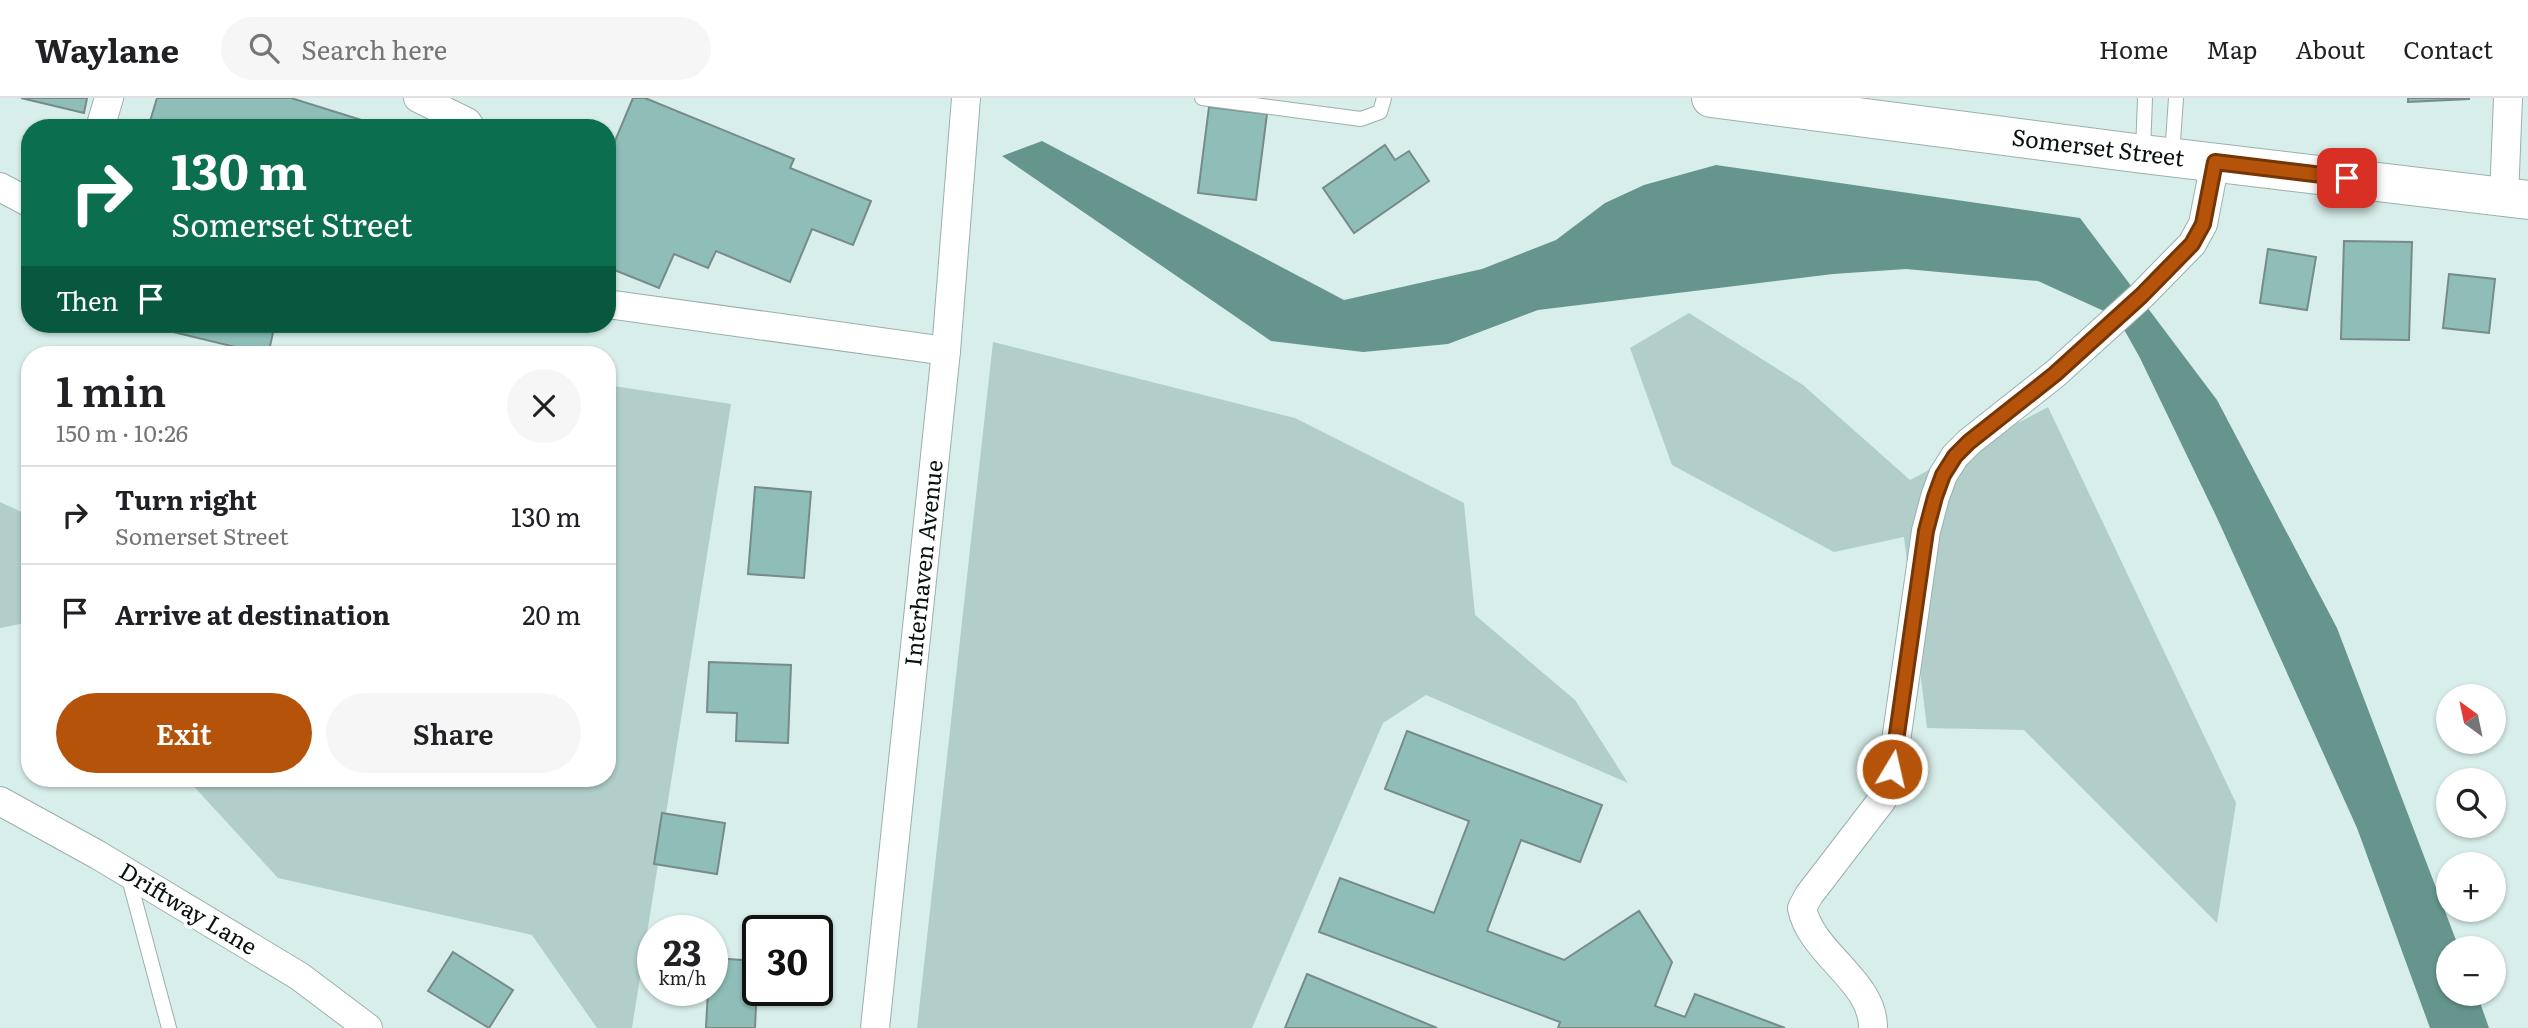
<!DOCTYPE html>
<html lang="en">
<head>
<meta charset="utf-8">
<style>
	:root { --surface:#fff; --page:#f6f6f6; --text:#202124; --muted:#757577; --line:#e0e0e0; --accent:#b45309 }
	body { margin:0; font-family:Literata,serif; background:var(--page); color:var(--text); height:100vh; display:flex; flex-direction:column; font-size:26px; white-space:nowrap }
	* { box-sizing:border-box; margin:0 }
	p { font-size:23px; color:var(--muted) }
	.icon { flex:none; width:38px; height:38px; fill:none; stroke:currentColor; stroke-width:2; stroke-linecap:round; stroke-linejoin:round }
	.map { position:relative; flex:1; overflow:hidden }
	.details { position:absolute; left:21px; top:248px; width:595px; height:441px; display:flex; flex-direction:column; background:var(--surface); border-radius:28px; box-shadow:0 2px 5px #0004 }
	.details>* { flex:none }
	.hud { position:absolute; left:21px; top:21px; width:595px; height:214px; border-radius:28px; box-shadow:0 2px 5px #0004; background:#0b6e4f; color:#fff; overflow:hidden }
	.needle { width:46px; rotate:327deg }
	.tools { position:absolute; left:2436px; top:586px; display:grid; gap:14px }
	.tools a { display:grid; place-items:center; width:70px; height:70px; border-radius:50%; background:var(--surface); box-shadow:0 2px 5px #0004; font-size:35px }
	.speed { position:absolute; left:637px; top:817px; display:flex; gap:14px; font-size:35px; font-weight:700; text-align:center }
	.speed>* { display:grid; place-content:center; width:91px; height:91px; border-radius:50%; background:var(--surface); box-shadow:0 2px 5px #0004; line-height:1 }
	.speed small { font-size:18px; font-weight:400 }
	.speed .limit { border:4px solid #111; border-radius:10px; background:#fff; color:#111 }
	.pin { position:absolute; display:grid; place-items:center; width:60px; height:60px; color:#fff; margin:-30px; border-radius:14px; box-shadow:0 4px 10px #0006 }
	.me { position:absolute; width:77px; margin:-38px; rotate:9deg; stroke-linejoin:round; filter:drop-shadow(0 0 5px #0008) }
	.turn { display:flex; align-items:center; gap:24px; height:147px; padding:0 35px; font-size:32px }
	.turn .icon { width:91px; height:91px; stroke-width:2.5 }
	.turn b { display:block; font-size:49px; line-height:60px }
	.then { display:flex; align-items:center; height:66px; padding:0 35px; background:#0003; gap:14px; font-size:26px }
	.round { display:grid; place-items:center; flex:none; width:74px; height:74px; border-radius:37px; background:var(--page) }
	.overview { display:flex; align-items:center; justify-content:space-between; height:119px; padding:0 35px }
	h1 { font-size:42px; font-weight:600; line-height:52px }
	.cta { display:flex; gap:14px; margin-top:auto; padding:14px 35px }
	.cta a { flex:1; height:80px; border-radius:42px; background:var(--accent); color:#fff; font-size:28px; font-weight:600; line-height:80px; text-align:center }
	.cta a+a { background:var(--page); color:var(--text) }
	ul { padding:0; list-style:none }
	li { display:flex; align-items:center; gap:21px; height:98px; padding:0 35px; border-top:2px solid var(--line) }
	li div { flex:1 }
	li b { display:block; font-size:26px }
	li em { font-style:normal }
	header { display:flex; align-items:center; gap:42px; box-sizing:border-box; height:98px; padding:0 35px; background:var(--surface); border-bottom:2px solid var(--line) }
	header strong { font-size:33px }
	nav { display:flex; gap:38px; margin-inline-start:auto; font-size:24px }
	.search { width:490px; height:63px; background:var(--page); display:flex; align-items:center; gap:18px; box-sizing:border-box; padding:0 24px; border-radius:38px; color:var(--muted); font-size:26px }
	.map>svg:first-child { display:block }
	.green { fill:#b1ceca }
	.water { fill:#66958e }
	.building { fill:#8fbeb8; stroke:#778b88; stroke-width:2 }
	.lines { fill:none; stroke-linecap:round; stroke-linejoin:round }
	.lane-casing { stroke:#9bb0ac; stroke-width:16 }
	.street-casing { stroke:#9bb0ac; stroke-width:30 }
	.secondary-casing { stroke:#9bb0ac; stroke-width:40 }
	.lane { stroke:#fff; stroke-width:14 }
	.street { stroke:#fff; stroke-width:28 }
	.secondary { stroke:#fff; stroke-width:38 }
	.route-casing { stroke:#753606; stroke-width:18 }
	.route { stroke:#b45309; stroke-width:12 }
	.labels { text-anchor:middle; stroke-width:7; stroke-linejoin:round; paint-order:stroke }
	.street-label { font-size:23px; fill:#0a1211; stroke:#fff }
</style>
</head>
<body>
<header>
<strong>Waylane</strong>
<div class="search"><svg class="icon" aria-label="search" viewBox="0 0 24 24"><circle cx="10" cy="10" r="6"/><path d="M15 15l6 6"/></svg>Search here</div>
<nav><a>Home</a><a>Map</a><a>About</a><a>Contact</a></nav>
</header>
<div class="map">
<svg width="2528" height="930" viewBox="0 0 2528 930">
	<rect width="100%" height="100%" fill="#d8eeea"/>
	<g class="green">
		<polygon points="1689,215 1803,287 1910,382 2048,309 2236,705 2217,825 2024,632 1927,630 1904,439 1834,454 1672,367 1630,250"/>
		<polygon points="993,244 1295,320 1464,405 1475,517 1575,602 1628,685 1426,597 1383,625 1252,930 917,930"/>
		<polygon points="607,287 731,306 632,930 597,930 532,837 278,780 187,681 607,681"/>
		<polygon points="0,404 30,418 30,524 0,530"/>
	</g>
	<polygon class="water" points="1042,43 1344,202 1482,171 1556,142 1605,105 1644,87 1716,67 2080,120 2217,302 2337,530 2459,850 2448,850 2448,896 2477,896 2489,930 2430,930 2357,730 2218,422 2140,260 2117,219 2038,183 1906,171 1833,176 1538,212 1448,246 1363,254 1271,243 1002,58"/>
	<g class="building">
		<polygon points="21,0 87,0 84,15"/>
		<polygon points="157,0 291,0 387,30 148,30"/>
		<polygon points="633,0 645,0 794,61 790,70 871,103 853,147 812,131 790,184 716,153 708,170 674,156 659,190 607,169 607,62"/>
		<polygon points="2408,0 2469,0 2469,1 2408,4"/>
		<polygon points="1209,9 1267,16 1256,102 1198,95"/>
		<polygon points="1385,47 1395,62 1409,53 1429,83 1354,135 1323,90"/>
		<polygon points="2344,143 2412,144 2409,242 2341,241"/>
		<polygon points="2268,151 2316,159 2307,212 2260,205"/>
		<polygon points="2449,176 2495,181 2489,235 2443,230"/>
		<polygon points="140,226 275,226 268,257"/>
		<polygon points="755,389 811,394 804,480 748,476"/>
		<polygon points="709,564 791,567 788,645 736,643 737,615 707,614"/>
		<polygon points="1407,633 1602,707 1580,764 1521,742 1487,833 1564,862 1639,813 1672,864 1655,908 1685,919 1695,896 1785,930 1558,930 1560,924 1319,834 1340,780 1434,815 1469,723 1385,691"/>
		<polygon points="662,715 725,725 717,776 654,766"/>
		<polygon points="453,854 513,892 489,930 428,893"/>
		<polygon points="712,860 758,863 755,930 706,930 708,892 712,892"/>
		<polygon points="1307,876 1437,930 1285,930"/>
	</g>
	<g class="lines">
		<defs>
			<g id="lane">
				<polyline points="1202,0 1361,21 1380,14 1384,0"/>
				<polyline points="2143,54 2145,0"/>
				<polyline points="2172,58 2176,0"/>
				<polyline points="128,777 169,930"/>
			</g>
			<g id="street">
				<polyline points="418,0 467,24 471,30"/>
				<polyline points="100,30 109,0"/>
				<polyline points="0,89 30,105"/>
				<polyline points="2504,100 2508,0"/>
				<polyline points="607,206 946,253"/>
				<polyline points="0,703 98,757 299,878 368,930"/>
				<polyline points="875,930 946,253 966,0"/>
				<path d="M1873,930C1874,883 1811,856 1802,810L1809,797L1882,702L1892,671L1926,433L1935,399L1943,377L1955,358L1969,344L2055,276L2141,198L2192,146L2203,126L2215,64"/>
			</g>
			<polyline id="secondary" points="1711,0 2143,56 2528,102"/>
		</defs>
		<use href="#lane" class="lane-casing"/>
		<use href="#street" class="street-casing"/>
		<use href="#secondary" class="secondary-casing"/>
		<use href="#lane" class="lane"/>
		<use href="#street" class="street"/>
		<use href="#secondary" class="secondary"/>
	</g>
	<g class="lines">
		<defs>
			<polyline id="route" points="1892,671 1926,433 1935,399 1943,377 1955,358 1969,344 2055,276 2141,198 2192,146 2203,126 2215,64 2347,80"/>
		</defs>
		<use href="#route" class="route-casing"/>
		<use href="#route" class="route"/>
	</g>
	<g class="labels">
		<g class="street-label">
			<text transform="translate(2098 50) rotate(7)" y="8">Somerset Street</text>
			<text transform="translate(924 465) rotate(-84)" y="8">Interhaven Avenue</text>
			<text transform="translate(188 811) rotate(31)" y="8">Driftway Lane</text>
		</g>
	</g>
</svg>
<div class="tools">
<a><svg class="needle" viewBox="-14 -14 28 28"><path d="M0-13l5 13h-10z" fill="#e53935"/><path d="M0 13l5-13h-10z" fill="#757577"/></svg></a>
<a><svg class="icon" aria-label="search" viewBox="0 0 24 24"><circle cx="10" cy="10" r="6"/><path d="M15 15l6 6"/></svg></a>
<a>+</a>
<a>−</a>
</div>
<div class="speed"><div>23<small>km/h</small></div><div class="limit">30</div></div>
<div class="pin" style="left:2347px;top:80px;background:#d93025"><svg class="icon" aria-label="arrive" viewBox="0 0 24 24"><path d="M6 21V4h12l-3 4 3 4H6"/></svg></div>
<svg class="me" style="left:1892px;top:671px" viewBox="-20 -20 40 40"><circle r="17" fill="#b45309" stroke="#fff" stroke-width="3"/><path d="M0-11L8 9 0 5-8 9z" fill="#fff"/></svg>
<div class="hud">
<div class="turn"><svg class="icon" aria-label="right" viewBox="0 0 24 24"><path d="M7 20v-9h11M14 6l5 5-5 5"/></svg><div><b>130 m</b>Somerset Street</div></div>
<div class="then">Then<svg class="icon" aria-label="arrive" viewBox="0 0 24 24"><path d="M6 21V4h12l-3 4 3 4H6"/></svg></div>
</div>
<section class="details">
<div class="overview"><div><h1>1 min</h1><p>150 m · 10:26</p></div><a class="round"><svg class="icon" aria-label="close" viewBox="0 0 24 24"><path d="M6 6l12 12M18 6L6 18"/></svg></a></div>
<ul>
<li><svg class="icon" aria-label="right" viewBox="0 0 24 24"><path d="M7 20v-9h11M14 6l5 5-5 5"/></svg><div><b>Turn right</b><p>Somerset Street</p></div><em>130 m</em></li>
<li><svg class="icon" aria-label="arrive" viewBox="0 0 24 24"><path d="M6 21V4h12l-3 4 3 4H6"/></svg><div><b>Arrive at destination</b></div><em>20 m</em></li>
</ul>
<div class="cta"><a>Exit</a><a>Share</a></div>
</section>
</div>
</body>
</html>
